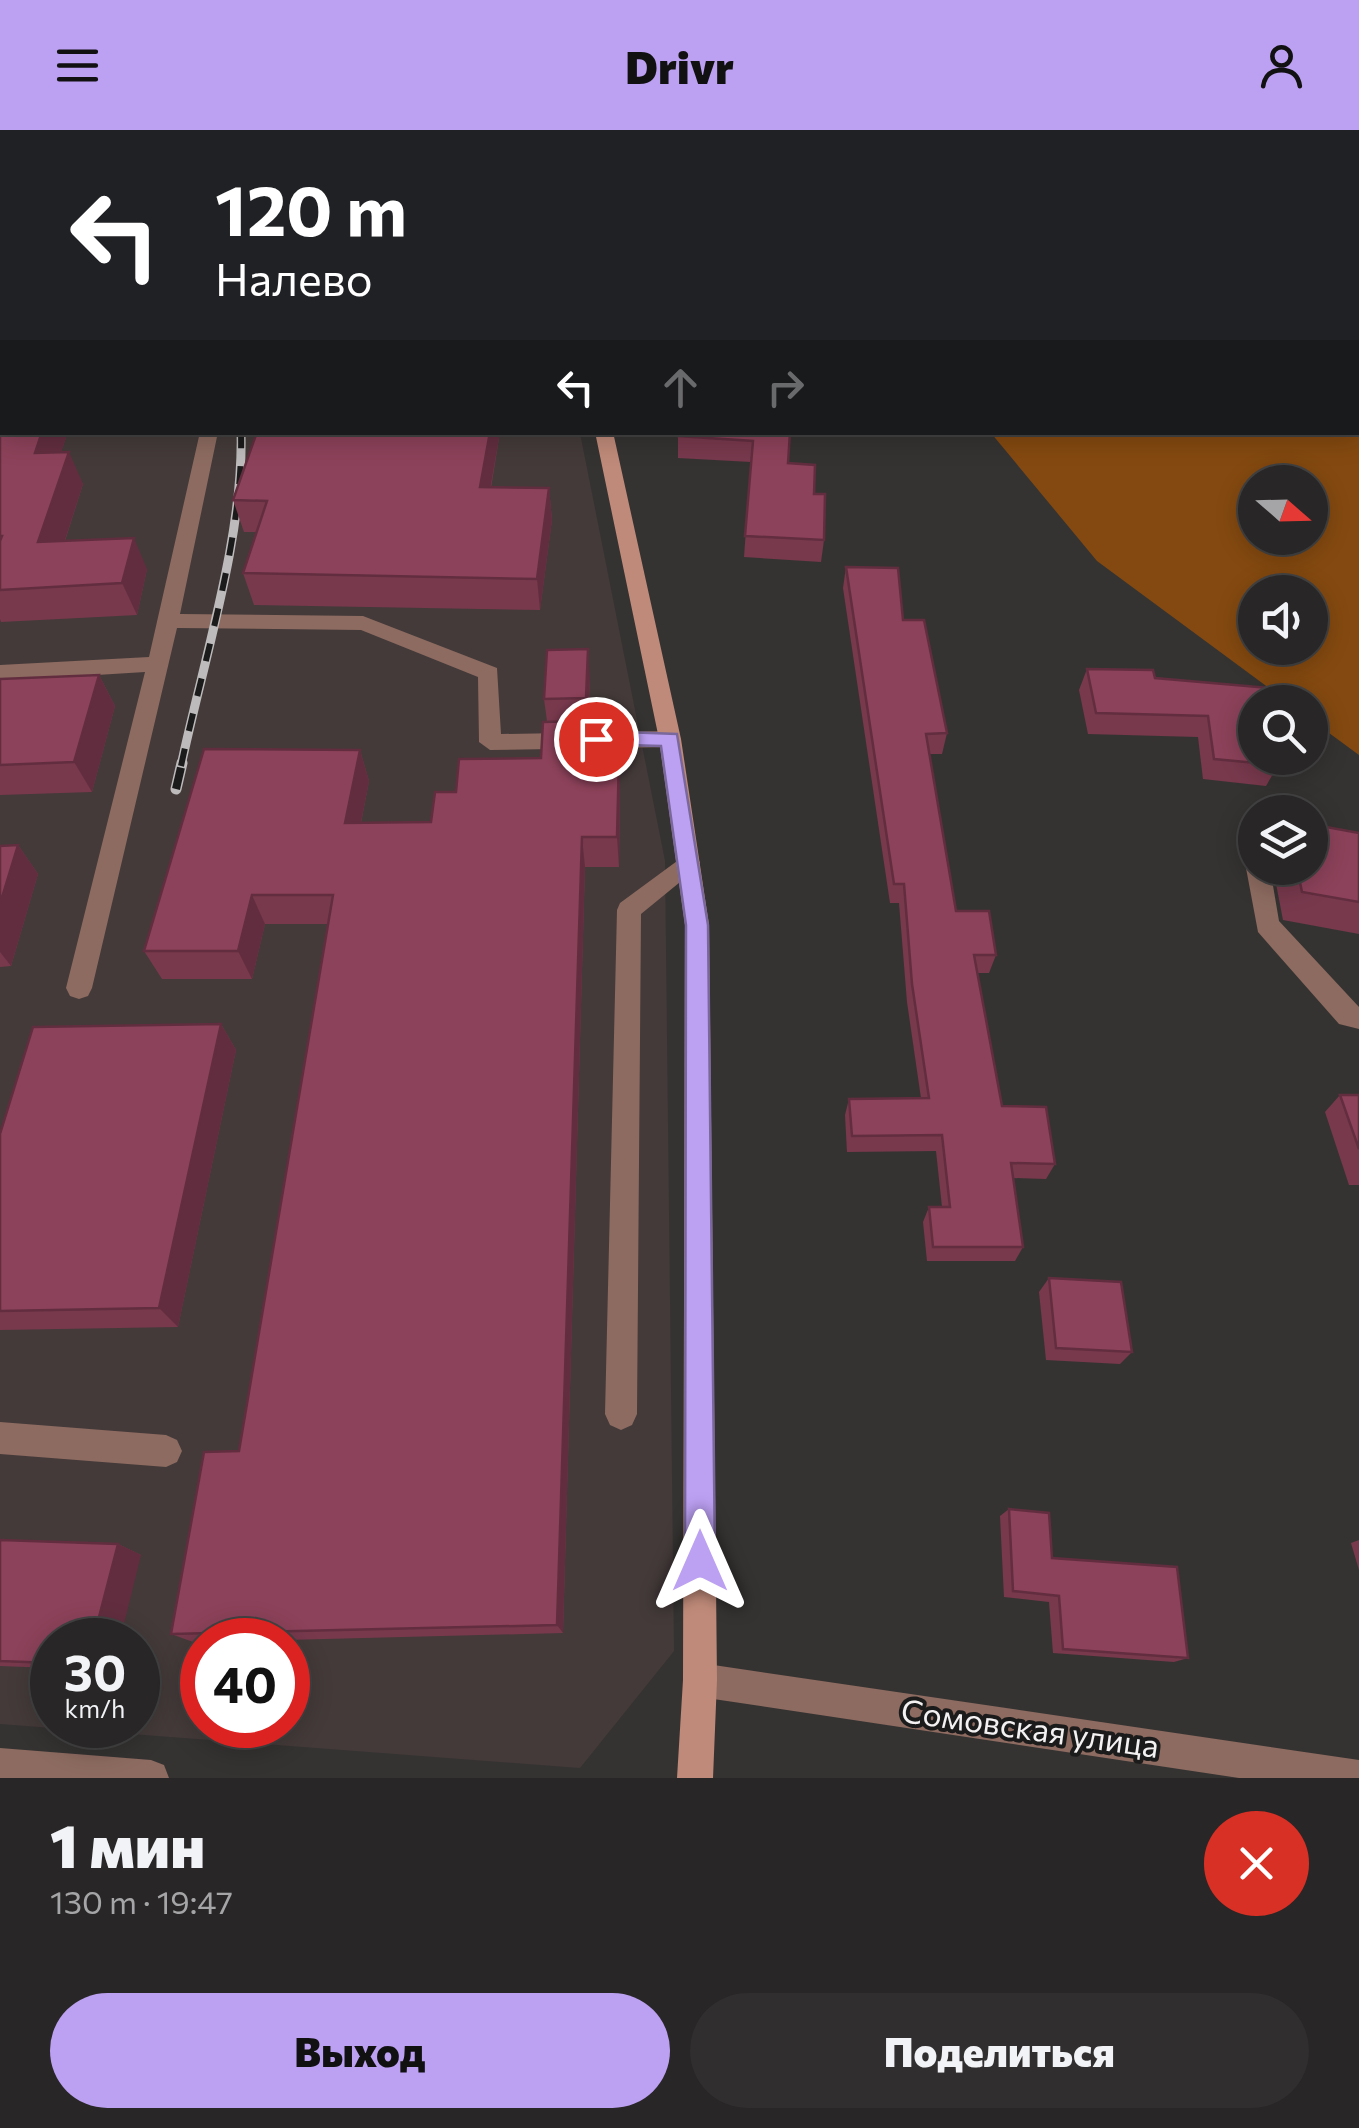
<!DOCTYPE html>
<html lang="ru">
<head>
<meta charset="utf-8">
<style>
	:root { --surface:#282626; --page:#302e2e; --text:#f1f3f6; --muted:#a5a5a7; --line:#444343; --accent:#bca0f2 }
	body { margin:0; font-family:Commissioner,sans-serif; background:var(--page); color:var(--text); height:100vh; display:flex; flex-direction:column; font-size:38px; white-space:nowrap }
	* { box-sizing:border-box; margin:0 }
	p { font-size:32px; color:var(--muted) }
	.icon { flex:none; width:55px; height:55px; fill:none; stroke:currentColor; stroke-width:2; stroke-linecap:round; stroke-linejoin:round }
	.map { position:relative; height:1648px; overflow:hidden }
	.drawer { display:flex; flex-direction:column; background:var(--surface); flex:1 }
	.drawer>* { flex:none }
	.guide { position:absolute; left:0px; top:0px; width:1360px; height:305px; box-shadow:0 5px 25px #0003,0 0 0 2px var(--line); background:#202124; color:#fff; overflow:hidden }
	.needle { width:65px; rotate:110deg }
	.controls { position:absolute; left:1238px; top:335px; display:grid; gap:20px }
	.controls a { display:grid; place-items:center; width:90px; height:90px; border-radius:50%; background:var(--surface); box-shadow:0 5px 25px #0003,0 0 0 2px var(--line); font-size:50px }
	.speed { position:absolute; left:30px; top:1488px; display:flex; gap:20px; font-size:50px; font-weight:700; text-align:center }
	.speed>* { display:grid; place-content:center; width:130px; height:130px; border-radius:50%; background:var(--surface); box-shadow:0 5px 25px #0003,0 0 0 2px var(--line); line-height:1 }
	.speed small { font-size:25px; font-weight:400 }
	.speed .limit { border:15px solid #d22; background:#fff; color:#111 }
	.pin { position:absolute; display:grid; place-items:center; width:85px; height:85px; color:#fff; margin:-42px; border:5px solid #fff; border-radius:50%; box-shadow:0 2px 10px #0007 }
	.me { position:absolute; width:110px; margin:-55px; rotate:0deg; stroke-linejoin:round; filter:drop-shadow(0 0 8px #0008) }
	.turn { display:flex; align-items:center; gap:35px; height:210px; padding:0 50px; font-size:45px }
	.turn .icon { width:130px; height:130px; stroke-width:2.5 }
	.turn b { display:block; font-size:70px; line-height:85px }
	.lanes { display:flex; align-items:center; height:95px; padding:0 50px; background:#0003; justify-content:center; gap:50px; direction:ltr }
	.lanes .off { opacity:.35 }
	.round { display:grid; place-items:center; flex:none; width:105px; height:105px; border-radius:52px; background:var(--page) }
	.overview { display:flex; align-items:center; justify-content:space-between; height:170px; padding:0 50px }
	h1 { font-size:60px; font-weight:800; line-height:75px }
	.cta { display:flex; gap:20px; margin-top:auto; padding:20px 50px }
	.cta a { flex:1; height:115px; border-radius:60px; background:var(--accent); color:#111; font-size:40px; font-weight:800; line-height:115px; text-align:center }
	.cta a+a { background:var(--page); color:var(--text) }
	header { display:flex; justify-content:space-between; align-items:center; height:130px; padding:0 50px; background:var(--accent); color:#111; font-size:45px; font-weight:800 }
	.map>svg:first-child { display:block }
	.built { fill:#443a3a; fill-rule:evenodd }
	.forest { fill:#844910; fill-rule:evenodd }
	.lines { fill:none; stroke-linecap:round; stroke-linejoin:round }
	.lane { fill:#8d6b60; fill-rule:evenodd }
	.street { fill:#8d6b60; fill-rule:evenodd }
	.secondary { fill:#bf8a79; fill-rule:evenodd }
	.rail-far1-casing { stroke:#bdbbbb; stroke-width:9 }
	.rail-casing { stroke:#bdbbbb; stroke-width:11 }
	.rail-far1 { stroke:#1c1b1b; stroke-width:6; stroke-dasharray:18; stroke-linecap:butt }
	.rail { stroke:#1c1b1b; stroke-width:8; stroke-dasharray:22; stroke-linecap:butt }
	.wall { fill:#78394d }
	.shaded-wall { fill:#622e3f }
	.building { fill:#8c425a; stroke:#622e3f; stroke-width:2.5 }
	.route { fill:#bca0f2; stroke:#7a689d; stroke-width:2.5 }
	.labels { text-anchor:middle; stroke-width:8; stroke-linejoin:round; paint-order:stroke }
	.near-street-label { font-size:32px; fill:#f3f1f1; stroke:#1c1b1b }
</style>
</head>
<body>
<header><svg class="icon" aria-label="menu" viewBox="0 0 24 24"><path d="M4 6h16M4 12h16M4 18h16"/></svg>Drivr<svg class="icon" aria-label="person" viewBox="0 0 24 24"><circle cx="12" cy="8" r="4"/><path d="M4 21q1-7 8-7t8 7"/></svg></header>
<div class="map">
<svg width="1359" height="1648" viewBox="0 0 1359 1648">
	<rect width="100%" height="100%" fill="#353332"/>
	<path class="built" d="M0,179L2,302L580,303L665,731L674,1521L580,1638L0,1594ZM52,1510H138V1595H52ZM202,1510H288V1595H202Z"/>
	<path class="forest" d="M1359,252V625L1310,589V572H1288L1097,431L991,303L1358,302ZM1255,352H1310V408H1255ZM1255,462H1310V518H1255Z"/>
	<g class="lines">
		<g class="lane">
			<polygon points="200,302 218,302 180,484 363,486 497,538 501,604 670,601 681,609 670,617 490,620 479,612 478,547 361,500 177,498 92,858 88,866 79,869 70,866 66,858 145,542 0,551 0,535 149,527"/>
			<polygon points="688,723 700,732 696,739 641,784 637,1284 632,1295 621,1300 610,1295 605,1284 617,780 620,773"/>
			<polygon points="1255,730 1255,738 1270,738 1279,791 1359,877 1359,899 1339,894 1258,802 1246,738"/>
			<polygon points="0,1292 166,1305 177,1310 182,1321 177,1332 166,1337 0,1324"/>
		</g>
		<g class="street">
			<rect x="37" y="0" width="14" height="2"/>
			<polygon points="2,68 2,81 0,82 0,69"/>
			<rect x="0" y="144" width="2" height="10"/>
			<polygon points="700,1533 1359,1630 1359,1648 1239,1648 700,1567 688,1562 683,1550 688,1538"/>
			<polygon points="0,1618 151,1630 164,1635 169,1648 0,1648"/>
		</g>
		<polygon class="secondary" points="595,302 613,302 681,609 709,795 717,1550 713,1648 677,1648 683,1550 685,795 659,609"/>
		<defs>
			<path id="rail-far1" d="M181,636C203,532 244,406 241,302"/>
			<polyline id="rail" points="176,659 182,633"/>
		</defs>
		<use href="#rail-far1" class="rail-far1-casing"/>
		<use href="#rail" class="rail-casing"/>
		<use href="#rail-far1" class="rail-far1"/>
		<use href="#rail" class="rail"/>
	</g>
	<g class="wall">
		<rect x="792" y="0" width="48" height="2"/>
		<polygon points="0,160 2,302 68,302 61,322 83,354 65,411 147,439 137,485 1,492 0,489"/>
		<polygon points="257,302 500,302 491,358 549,358 552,390 540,480 254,475 243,443 257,402 244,402 233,370"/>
		<polygon points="790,302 788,333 814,364 824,410 821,432 744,427 751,332 678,328 678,306"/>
		<polygon points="846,437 903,490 947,603 942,624 929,624 956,781 996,825 989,843 977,843 1002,976 1055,1034 1046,1049 1013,1048 1023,1117 1015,1131 927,1131 923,1092 929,1077 942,1077 936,1021 847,1022 845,985 849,969 921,968 907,872 899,773 890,773 843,458"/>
		<polygon points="1087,539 1155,548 1255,572 1278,635 1266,656 1203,649 1198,607 1088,604 1079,560"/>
		<polygon points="99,545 115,576 92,662 0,665 0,549"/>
		<polygon points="590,550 588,599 586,599 588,627 619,627 620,658 619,737 585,737 563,1503 286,1510 202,1510 202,1512 193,1512 171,1504 239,1321 328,794 265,794 252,849 162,849 144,821 360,620 369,651 361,693 431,692 456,662 541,628 547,591 544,569"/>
		<polygon points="1359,703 1359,804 1283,790 1273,738 1310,738"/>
		<polygon points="18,715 38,744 11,836 0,837 0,716"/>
		<polygon points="221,894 236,920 178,1197 0,1200 0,1004"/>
		<polygon points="1340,965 1359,965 1359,1055 1349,1055 1325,982"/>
		<polygon points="1049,1148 1132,1222 1120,1234 1046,1230 1039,1162"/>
		<polygon points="1009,1379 1052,1428 1188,1528 1174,1532 1053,1523 1049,1472 1004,1467 1000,1386"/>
		<polygon points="0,1410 118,1414 141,1425 52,1510 52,1538 0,1536"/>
		<polygon points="1359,1410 1359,1440 1351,1413"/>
	</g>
	<g class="shaded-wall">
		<polygon points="42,302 68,302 50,355 35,323"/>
		<polygon points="490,302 500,302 485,389 480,357"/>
		<polygon points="69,322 83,354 54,444 38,412"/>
		<polygon points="549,358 552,390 540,480 537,449"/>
		<polygon points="134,408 147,439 137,485 122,453"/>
		<polygon points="588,519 590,550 588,599 586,568"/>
		<polygon points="99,545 115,576 92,662 74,632"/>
		<polygon points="585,591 588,622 587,658 584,627"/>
		<polygon points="360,620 369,651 355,723 345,693"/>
		<polygon points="619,627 620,658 619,737 617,707"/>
		<polygon points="582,707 585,737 563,1503 557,1495"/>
		<polygon points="18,715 38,744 11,836 0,822 0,774"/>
		<polygon points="252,765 265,794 252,849 238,821"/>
		<polygon points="221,894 236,920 178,1197 159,1178"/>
		<polygon points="118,1414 141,1425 120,1510 93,1510"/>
	</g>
	<g class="building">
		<polygon points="108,0 150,0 149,2 108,2"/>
		<polygon points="793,0 812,0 810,2 793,2"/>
		<polygon points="0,160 2,160 2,302 42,302 35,323 69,322 38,412 134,408 122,453 0,460 0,411 2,406 0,406"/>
		<polygon points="257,302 490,302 480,357 549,358 537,449 243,443 267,371 233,370"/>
		<polygon points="678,302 790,302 788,333 815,335 814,364 825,364 824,410 745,406 753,311 678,306"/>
		<polygon points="846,437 898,438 903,490 924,490 947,603 926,604 956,781 989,781 996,825 974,825 1002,976 1046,977 1055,1034 1011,1033 1023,1117 933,1117 929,1077 950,1077 942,1005 852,1006 849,969 929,968 912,854 904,754 894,754"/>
		<polygon points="588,519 586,568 544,569 547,520"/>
		<polygon points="1087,539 1153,540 1155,548 1280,559 1279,572 1255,572 1255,628 1277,628 1278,635 1214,629 1208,586 1096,583"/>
		<polygon points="99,545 74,632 0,635 0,549"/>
		<polygon points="585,591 584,627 619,627 617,707 582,707 557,1495 171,1504 204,1322 239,1321 333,765 252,765 238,821 144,821 204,619 360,620 345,693 431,692 435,662 456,662 459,629 541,628 543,592"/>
		<polygon points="1310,694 1359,703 1359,772 1302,762 1297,738 1310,738"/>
		<polygon points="18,715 0,774 0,716"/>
		<polygon points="221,894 159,1178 0,1181 0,1004 33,897"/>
		<polygon points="1340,965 1359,965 1359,1019"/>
		<polygon points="1049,1148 1121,1152 1132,1222 1056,1218"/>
		<polygon points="1009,1379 1049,1383 1052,1428 1177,1437 1188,1528 1063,1519 1059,1466 1013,1461"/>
		<polygon points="0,1410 118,1414 93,1510 52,1510 52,1533 0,1531"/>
	</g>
	<polygon class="route" points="596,601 677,604 708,795 715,1431 711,1441 700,1446 689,1441 685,1431 686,795 661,616 588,614 588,604"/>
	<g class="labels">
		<g class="near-street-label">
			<text transform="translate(1030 1599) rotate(8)" y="11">Сомовская улица</text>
		</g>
	</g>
</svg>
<div class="controls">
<a><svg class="needle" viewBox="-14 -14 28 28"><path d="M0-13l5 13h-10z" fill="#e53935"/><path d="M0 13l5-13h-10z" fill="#a5a5a7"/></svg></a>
<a><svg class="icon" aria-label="sound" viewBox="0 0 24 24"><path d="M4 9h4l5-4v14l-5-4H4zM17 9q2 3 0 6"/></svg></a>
<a><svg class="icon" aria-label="search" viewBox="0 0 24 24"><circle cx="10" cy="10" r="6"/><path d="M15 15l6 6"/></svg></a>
<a><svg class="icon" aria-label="layers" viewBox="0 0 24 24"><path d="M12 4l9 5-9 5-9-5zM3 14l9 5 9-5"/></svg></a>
</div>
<div class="speed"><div>30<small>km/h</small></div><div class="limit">40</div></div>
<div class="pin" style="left:596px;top:609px;background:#d93025"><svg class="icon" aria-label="arrive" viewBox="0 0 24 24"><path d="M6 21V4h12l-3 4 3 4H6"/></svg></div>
<svg class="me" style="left:700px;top:1431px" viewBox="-20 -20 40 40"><path d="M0-17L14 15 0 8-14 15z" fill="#bca0f2" stroke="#fff" stroke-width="4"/></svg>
<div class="guide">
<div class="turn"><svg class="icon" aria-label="left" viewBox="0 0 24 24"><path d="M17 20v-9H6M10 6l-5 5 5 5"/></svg><div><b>120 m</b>Налево</div></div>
<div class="lanes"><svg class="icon" aria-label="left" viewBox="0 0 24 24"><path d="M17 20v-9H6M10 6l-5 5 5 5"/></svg><svg class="icon off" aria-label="ahead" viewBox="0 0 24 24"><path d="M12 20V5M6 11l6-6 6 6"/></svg><svg class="icon off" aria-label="right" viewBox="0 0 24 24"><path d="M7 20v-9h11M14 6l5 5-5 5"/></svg></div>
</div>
</div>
<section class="drawer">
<div class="overview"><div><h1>1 мин</h1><p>130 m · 19:47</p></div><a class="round" style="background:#d93025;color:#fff"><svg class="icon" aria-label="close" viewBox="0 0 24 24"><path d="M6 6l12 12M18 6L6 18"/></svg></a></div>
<div class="cta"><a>Выход</a><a>Поделиться</a></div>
</section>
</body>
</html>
